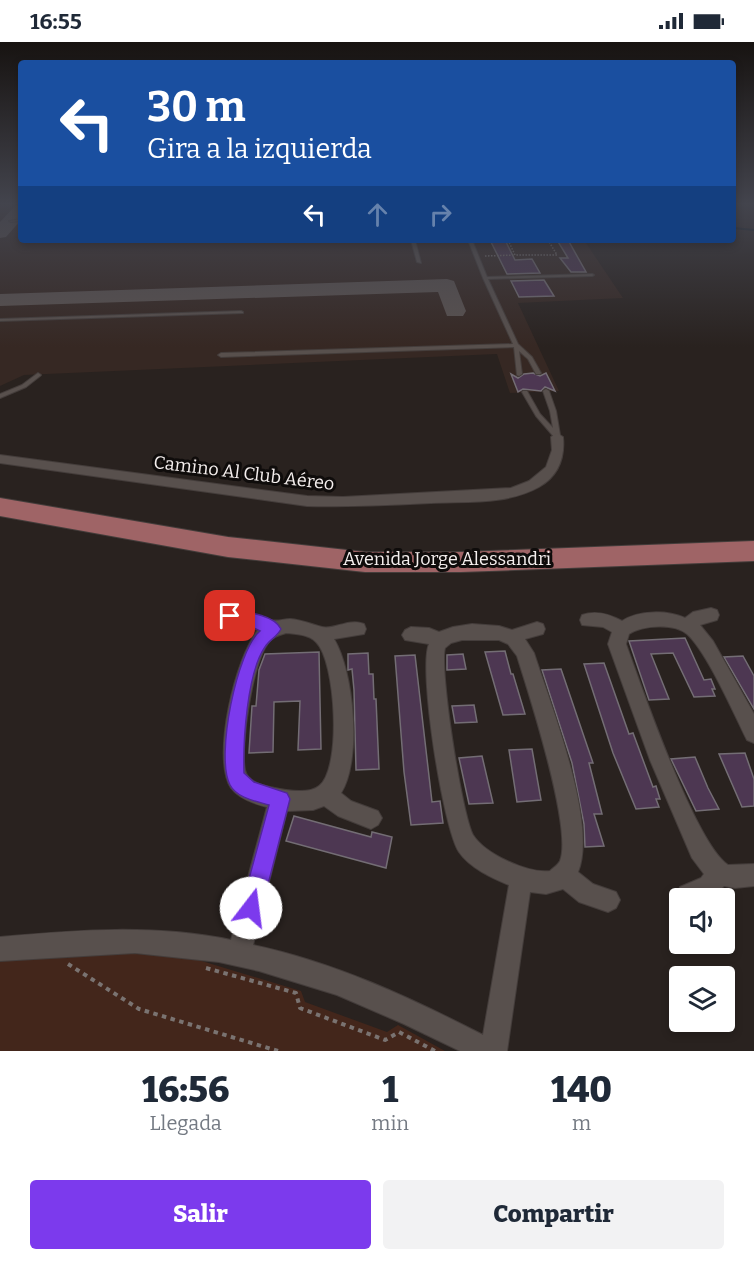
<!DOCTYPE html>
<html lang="es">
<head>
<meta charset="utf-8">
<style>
	:root { --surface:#fff; --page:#f2f2f3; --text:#1f2937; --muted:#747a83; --accent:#7c3aed }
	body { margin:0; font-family:Bitter,serif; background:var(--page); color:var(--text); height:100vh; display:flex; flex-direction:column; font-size:22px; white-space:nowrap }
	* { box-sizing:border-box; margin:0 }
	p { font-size:20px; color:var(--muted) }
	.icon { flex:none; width:33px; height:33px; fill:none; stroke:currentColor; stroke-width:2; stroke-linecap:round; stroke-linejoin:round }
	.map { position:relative; height:1009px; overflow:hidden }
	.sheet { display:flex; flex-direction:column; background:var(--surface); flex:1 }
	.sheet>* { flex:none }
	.guide { position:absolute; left:18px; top:18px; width:718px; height:183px; border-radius:6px; box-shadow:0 3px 9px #0003; background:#1a4fa0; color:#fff; overflow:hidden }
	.controls { position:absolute; left:669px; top:846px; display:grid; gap:12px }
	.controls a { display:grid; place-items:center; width:66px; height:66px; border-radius:6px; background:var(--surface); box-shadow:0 3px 9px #0003; font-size:30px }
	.pin { position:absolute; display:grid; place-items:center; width:51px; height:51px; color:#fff; margin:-26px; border-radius:12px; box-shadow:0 3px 9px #0006 }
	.me { position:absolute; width:66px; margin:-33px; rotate:15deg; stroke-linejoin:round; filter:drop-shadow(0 0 4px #0008) }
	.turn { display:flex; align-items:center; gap:21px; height:126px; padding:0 30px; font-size:27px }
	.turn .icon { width:78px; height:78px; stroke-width:2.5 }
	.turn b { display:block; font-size:42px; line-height:51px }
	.lanes { display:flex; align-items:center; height:57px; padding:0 30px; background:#0003; justify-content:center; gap:30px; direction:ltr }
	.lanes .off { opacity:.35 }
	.eta { display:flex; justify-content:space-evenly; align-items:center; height:102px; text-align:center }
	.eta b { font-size:36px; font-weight:800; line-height:42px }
	.primary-button { display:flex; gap:12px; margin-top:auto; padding:12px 30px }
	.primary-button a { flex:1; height:69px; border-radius:6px; background:var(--accent); color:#fff; font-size:24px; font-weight:800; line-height:69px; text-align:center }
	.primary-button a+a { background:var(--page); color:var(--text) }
	.status { display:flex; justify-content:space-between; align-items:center; height:42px; padding:0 30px; background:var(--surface); direction:ltr }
	.status svg { height:16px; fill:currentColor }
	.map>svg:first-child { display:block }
	.built { fill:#362823 }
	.green { fill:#43261b }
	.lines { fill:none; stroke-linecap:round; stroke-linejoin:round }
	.stream { stroke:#00111e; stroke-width:2 }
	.taxiway { fill:#5a5250; fill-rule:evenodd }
	.building { fill:#4d3752; stroke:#736d74; stroke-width:1.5 }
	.service-casing { stroke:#443d3b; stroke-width:2 }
	.minor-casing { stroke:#443d3b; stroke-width:2 }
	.trunk-casing { stroke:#443d3b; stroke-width:2 }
	.path-far1 { stroke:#7a7371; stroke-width:1.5; stroke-dasharray:1.5 1.5; stroke-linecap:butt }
	.path { stroke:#7a7371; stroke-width:4; stroke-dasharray:4.5 4.5; stroke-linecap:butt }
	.service { fill:#58504d; fill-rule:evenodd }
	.minor { fill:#58504d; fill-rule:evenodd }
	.trunk { fill:#9f6466; fill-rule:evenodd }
	.route { fill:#7c3aed; stroke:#51269a; stroke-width:1.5 }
	.labels { text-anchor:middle; stroke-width:6; stroke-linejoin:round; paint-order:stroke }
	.street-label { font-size:18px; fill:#f5efee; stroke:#0f0c0b }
</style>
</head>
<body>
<div class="status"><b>16:55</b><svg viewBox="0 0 49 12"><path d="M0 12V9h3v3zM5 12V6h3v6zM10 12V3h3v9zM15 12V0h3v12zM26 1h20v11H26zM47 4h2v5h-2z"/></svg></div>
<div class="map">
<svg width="754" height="1009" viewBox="0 0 754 1009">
	<rect width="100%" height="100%" fill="#29221f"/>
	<polygon class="built" points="0,163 21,163 21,198 584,198 623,256 518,261 559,349 510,351 497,312 24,333 0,344"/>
	<polygon class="green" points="125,911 195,917 301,949 305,960 387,990 398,983 445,1009 0,1009 0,919"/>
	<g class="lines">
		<polyline class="stream" points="734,186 754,188"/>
		<g class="taxiway">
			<polygon points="21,163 21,178 6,195 0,196 0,180 15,164"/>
			<polygon points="447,237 454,239 466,269 463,274 447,274 438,250 0,264 0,252"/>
		</g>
	</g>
	<g class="building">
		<polygon points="490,198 505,198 515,218 532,217 540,231 507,232"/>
		<polygon points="557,198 568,198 586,230 571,230 560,216 568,216"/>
		<polygon points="544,238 554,254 519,255 511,239"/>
		<polygon points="533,331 540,334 546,331 555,349 545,345 541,349 523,347 518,350 511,332 518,336 524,332"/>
		<polygon points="685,596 704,638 711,637 715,647 712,647 715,654 694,655 673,611 651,612 669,657 649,658 629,599"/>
		<polygon points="505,609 511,632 513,632 525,672 503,673 485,610"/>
		<polygon points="319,610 321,707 298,708 300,659 274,660 273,710 249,711 252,664 256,664 259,628 265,612"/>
		<polygon points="368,611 369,632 373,632 374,657 376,657 379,727 356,728 354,648 352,627 348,628 348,612"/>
		<polygon points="463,612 466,627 447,628 447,613"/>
		<polygon points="415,613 432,760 440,759 443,781 411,783 404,730 395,614"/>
		<polygon points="743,614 754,634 754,667 724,615"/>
		<polygon points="604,621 629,692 633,691 653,745 656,744 660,757 656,757 659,765 636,767 613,711 584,622"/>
		<polygon points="561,627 593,721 589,721 602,772 594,772 604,804 585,805 584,782 572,721 542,628"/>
		<polygon points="474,663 477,680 455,681 452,664"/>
		<polygon points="532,707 541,758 517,760 509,708"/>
		<polygon points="745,711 754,737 754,764 742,765 719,712"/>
		<polygon points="482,714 493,761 469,762 459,716"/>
		<polygon points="695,715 708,746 719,767 696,769 671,717"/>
		<polygon points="294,774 371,795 372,790 392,795 386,826 286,799"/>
	</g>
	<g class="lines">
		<defs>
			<g id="service">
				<polygon points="21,177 21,179 11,180 9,179"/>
				<polygon points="411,198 415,198 421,221 417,220"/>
				<polygon points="468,198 472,198 487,235 592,232 594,233 592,234 488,237 518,302 532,315 541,331 540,332 536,332 528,317 519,309 522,332 519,334 517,333 514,305 221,315 218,313 221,311 513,302 483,236"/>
				<polygon points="241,269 243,270 243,271 0,279 0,277"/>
				<polygon points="38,331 41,333 40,334 26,345 0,356 0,352 22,343"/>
				<polygon points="546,347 549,349 556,369 560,393 559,396 555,396 536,374 522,350 523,349 527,349 540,372 553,386 550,369 543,349"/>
			</g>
			<g id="minor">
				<path d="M557,391L563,395C565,416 558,434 539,445C507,463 466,459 431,461C390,463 348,465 307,464L0,421V413L307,454L343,455L511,446L529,439L546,425L552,408L551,395Z"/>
				<path d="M711,566L717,568L719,573L717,578L700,583L713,599L754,672V701L747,698C734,672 707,610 687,592C674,581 643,583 629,592L626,602C642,646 695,801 728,823L754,822V844L735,846L724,844C711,859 698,856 680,856V860L677,853L680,845L701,836L704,832L692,816L650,718L608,602L612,590L603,585L582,583L580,578L582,573C596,568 609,572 622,579C639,568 667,568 685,576L693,570Z"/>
				<path d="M230,567C245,569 257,574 271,578C277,580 283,577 290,577C302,578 311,582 322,585C334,588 349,576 364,582L366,587L364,592L334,597C354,630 362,718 341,751L351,759L378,769L382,776L378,783L371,787L338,774L324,764L313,768L287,769L253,903C334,920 411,956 483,993L509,843C492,836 470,826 459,810C443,786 418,626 429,602L405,598L402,593L405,588L411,585L429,586L439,590L453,585L472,582L499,584L512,588L537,580L543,582L545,587L543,592L525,597L534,611C550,661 598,782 578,830L593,842L616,850L620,858L616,866L608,870L579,860L563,847L546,852L530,850L507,1009H460L404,982L337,953L259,929L219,920L135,911L0,919V895C77,888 154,882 231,898L267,765C255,762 239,757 231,746C211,716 236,614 258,588L224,579L222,574L224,569ZM286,591C296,592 308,592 316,600C336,619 342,727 319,744C308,753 283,748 270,745C260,743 247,739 245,728C240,704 253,616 270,599C274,594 280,593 286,591ZM462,598H499L508,602L517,614C529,652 573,787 560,819C558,823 553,826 550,829C528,832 485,812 473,793C462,773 439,626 445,606L451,601Z"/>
			</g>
			<polygon id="trunk" points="0,456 228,495 365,510 461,510 754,499 754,519 461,530 365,530 228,515 0,474"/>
		</defs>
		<use href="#service" class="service-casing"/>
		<use href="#minor" class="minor-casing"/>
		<use href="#trunk" class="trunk-casing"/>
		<g class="path-far1">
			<polyline points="508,198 515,213 557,213 548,198"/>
			<polyline points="485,214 515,213"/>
		</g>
		<g class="path">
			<polyline points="68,922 139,967 278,1009"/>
			<polyline points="206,926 296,951 300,966 385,998 399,990 435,1009"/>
		</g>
		<use href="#service" class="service"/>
		<use href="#minor" class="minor"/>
		<use href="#trunk" class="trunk"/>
	</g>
	<linearGradient id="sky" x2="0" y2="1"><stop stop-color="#171311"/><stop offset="0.53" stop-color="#43444d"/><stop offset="1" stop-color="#43444d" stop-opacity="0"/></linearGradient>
	<rect width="754" height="305" fill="url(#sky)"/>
	<path class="route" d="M230,568C245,570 274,572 281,587C277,595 269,598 265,605C247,631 243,699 244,731L254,740L287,751L290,757L262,866L259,874L251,877L244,874L241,866L269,763C255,759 237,756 230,743C215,715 237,608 260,589L248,583L224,579L222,574Z"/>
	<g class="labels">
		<g class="street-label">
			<text transform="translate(244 431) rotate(7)" y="6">Camino Al Club Aéreo</text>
			<text x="447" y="523">Avenida Jorge Alessandri</text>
		</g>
	</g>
</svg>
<div class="controls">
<a><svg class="icon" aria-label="sound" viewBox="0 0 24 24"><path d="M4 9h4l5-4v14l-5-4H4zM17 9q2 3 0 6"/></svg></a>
<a><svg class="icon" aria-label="layers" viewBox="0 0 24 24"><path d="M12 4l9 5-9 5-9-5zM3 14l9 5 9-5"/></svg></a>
</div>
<div class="pin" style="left:230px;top:574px;background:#d93025"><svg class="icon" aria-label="arrive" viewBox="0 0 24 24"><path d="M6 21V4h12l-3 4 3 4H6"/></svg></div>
<svg class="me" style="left:251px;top:866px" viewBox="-20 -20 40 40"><circle r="19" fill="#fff"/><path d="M0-13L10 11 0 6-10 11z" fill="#7c3aed"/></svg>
<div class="guide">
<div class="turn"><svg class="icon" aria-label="left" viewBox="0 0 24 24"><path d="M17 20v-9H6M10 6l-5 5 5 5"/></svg><div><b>30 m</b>Gira a la izquierda</div></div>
<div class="lanes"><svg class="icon" aria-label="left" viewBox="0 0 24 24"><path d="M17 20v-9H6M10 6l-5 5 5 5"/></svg><svg class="icon off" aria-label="ahead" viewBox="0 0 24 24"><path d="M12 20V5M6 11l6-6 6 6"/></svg><svg class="icon off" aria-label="right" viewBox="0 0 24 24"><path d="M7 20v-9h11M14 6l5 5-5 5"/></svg></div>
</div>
</div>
<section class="sheet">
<div class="eta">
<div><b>16:56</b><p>Llegada</p></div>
<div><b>1</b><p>min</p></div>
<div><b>140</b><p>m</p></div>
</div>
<div class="primary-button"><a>Salir</a><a>Compartir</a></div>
</section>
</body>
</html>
